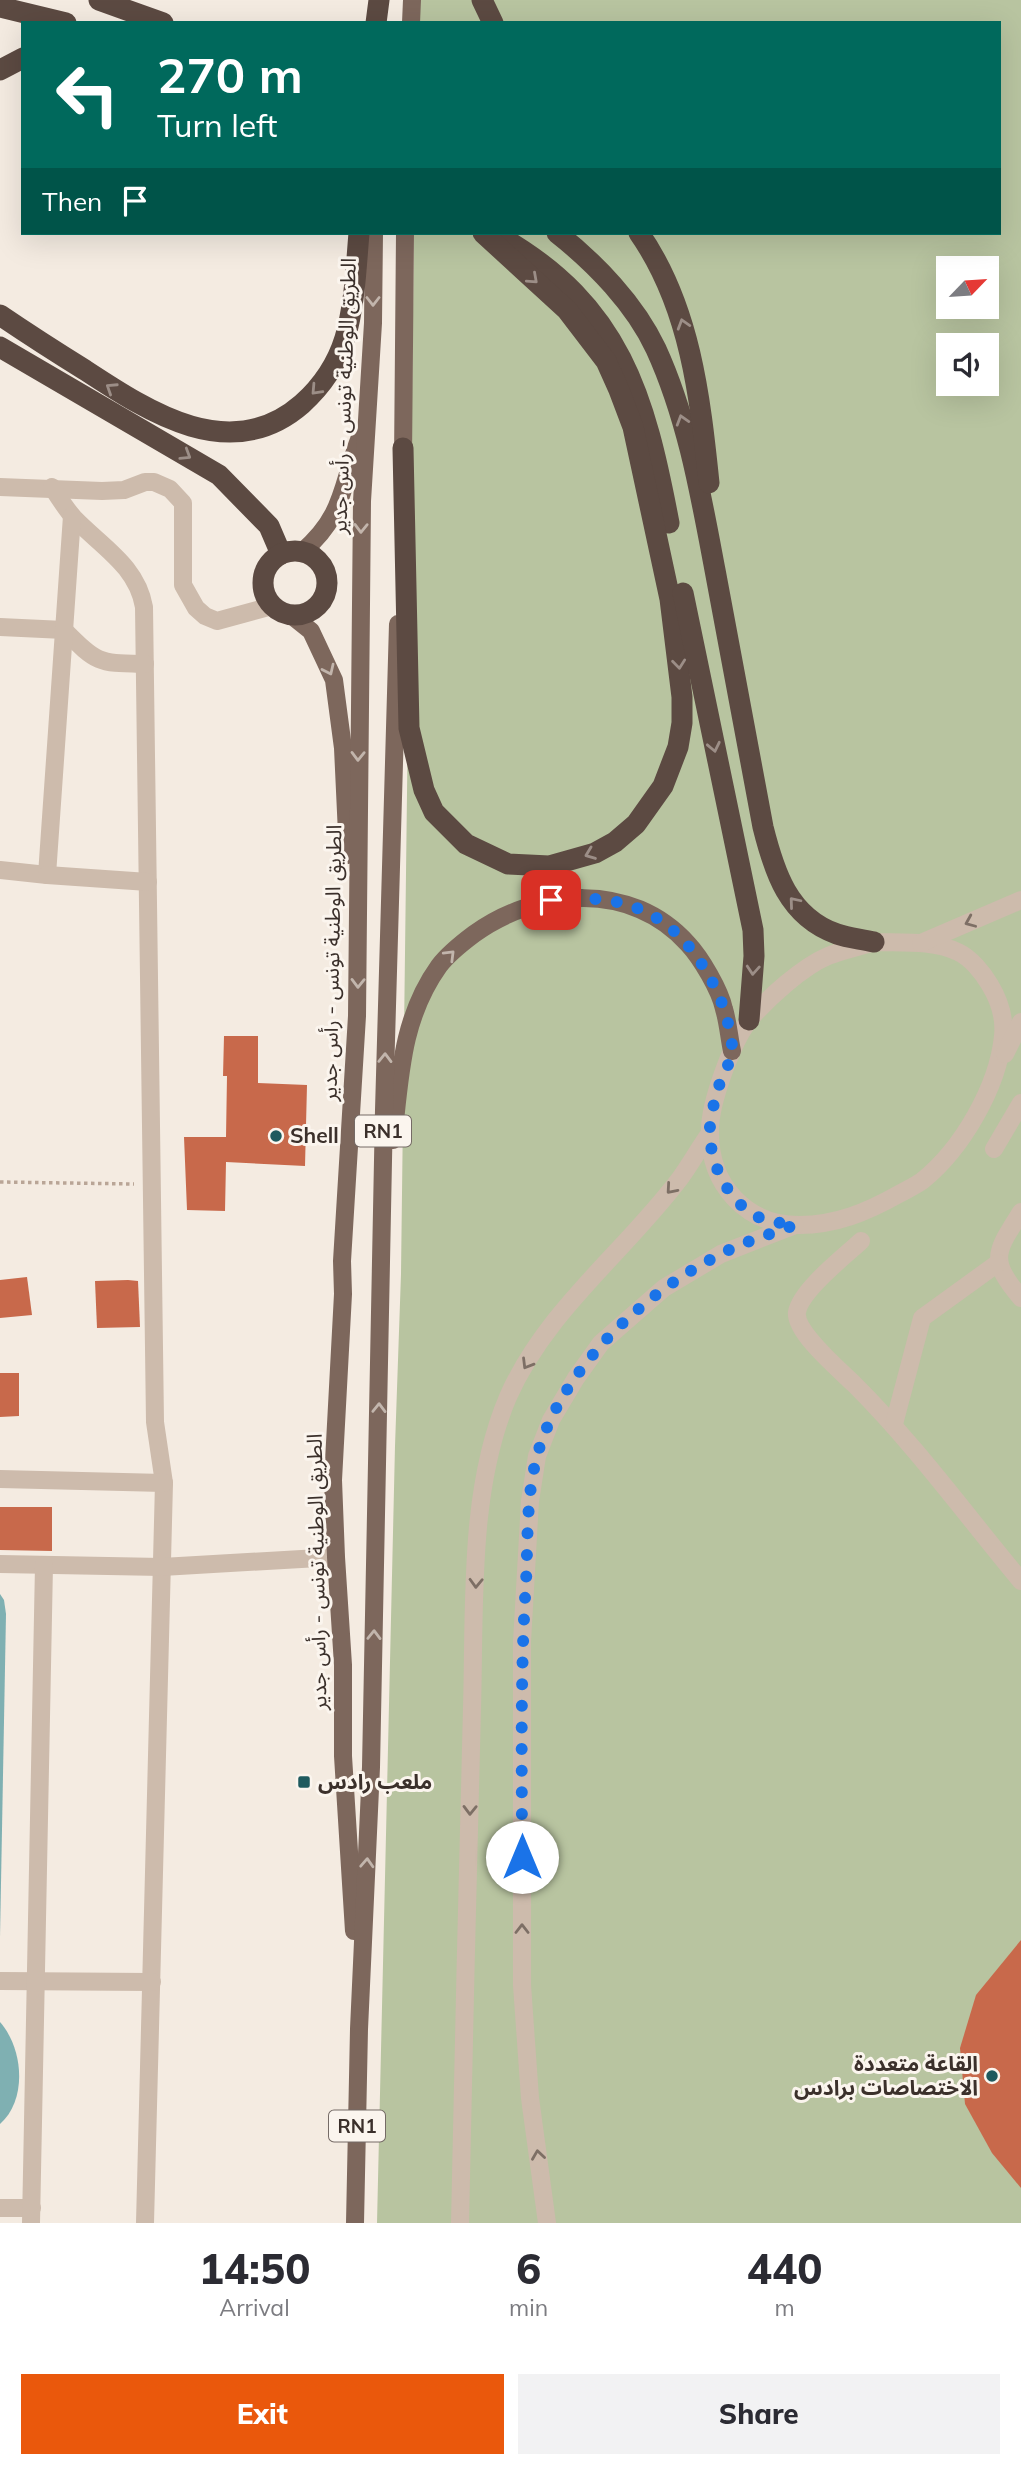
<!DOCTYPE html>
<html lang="en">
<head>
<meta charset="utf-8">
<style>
	:root { --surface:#fff; --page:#f2f2f3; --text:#2b2b33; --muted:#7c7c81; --accent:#ea580c }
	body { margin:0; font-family:Mulish,"Noto Sans Arabic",sans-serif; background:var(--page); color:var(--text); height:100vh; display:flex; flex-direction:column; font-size:26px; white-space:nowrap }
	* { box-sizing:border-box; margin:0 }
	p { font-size:23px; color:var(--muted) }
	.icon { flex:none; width:38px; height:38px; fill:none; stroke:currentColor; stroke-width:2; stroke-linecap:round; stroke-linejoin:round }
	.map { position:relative; height:2223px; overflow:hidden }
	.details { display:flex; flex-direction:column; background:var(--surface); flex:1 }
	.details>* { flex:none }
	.top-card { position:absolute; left:21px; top:21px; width:980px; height:214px; border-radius:0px; box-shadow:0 7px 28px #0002; background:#00695c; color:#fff; overflow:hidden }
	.needle { width:46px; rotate:65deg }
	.controls { position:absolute; left:936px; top:256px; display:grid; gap:14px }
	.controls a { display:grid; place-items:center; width:63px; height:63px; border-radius:0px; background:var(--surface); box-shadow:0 7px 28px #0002; font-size:35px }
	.pin { position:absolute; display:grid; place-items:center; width:60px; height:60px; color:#fff; margin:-30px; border-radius:14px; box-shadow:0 4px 10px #0006 }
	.me { position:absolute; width:77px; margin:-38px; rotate:0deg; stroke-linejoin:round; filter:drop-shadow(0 0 5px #0008) }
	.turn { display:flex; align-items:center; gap:24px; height:147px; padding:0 21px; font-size:32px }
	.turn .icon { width:91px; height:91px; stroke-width:2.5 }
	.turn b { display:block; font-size:49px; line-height:60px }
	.then { display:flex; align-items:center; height:66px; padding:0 21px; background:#0003; gap:14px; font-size:26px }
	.eta { display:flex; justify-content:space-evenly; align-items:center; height:119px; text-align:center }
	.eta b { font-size:42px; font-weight:800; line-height:49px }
	.cta { display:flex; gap:14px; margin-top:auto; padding:14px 21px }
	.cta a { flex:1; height:80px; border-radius:0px; background:var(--accent); color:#fff; font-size:28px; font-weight:800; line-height:80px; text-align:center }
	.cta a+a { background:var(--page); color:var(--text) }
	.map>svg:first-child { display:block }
	.green { fill:#b8c4a0; fill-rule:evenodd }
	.water { fill:#7fb0b2 }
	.building { fill:#c8694b }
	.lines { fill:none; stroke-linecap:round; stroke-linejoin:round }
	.path { stroke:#b9a596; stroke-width:3.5; stroke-dasharray:3.5 3.5; stroke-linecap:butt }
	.minor { stroke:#cdbbac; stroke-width:18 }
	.major { stroke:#7d675c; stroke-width:18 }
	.highway { stroke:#5c4a42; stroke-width:21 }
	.oneway { stroke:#9c8e87 }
	.oneway2 { stroke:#c2b5ac }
	.oneway3 { stroke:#7d6f65 }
	.route { stroke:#1a73e8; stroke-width:12; stroke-dasharray:0 21.6 }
	.poi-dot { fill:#1f5a5e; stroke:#fbf5ee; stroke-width:2.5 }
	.labels { text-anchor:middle; stroke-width:6; stroke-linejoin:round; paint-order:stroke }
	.shield { fill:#fbf5ee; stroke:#756b66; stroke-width:2 }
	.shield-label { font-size:19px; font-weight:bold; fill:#3b302b }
	.street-label { font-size:21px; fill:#3b302b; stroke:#fbf5ee }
	.poi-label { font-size:21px; font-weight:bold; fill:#3b302b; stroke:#fbf5ee; text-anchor:start }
</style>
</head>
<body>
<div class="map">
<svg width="1021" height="2223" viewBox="0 0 1021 2223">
	<rect width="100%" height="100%" fill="#f4ebe1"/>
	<path class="green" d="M420,0H1021V2223H377L395,1446L401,1274L414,233H999V23H420ZM948,268H987V306H948ZM948,345H987V383H948Z"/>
	<g class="water">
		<polygon points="0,1594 4,1600 6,1614 0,1937"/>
		<path d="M0,2022C23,2048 28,2099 0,2124Z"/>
	</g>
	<g class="building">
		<polygon points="224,1036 258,1036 258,1083 307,1085 305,1166 226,1162 225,1211 187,1210 184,1137 226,1137 227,1076 223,1076"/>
		<polygon points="27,1277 32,1315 0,1318 0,1280"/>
		<polygon points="128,1280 138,1281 140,1327 97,1328 95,1281"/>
		<polygon points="0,1373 19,1373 19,1416 0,1417"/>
		<polygon points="0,1507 52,1507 52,1551 0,1550"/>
		<polygon points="1021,1940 1021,2188 992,2153 965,2104 960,2048 976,1995"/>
	</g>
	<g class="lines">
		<polyline class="path" points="0,1182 134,1184"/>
		<g class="minor">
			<polyline points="0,487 102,491 124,490 145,482 154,482 170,489 183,503 183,585 196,608 205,616 217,621 272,606"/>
			<path d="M52,487C59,498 66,509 74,518C102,547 137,566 144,607L155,1422L164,1483L145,2223"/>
			<path d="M0,627L64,630C98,664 98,663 145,664"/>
			<polyline points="0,870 47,875 72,516"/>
			<polyline points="47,875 148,882"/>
			<path d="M874,942C901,943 933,940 958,952C971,958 983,973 990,985C999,1000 1005,1018 1003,1036C998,1087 962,1149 922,1181C915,1186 906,1190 899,1194C867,1212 836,1225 799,1225C746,1225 710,1185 710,1133C709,1104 732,1042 750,1019C768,998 802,967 828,956C843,950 859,947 874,942Z"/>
			<polyline points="921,943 1021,900"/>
			<polyline points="1005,1054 1021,1022"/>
			<polyline points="994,1149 1021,1103"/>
			<path d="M1021,1212C996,1252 988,1259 1021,1298"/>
			<path d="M861,1241C844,1257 801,1290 797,1312C794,1332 841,1371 855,1385C916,1446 966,1515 1021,1581"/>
			<polyline points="894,1424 922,1318 998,1263"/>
			<polyline points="0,1479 164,1483"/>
			<polyline points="0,1564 162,1567 336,1557"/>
			<polyline points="0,1981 152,1982"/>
			<polyline points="0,2208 32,2208"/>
			<polyline points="31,2223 44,1565"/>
			<path d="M460,2223C464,2051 467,1880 472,1708C475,1608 468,1490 508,1397C546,1310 626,1251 681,1177C691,1163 700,1147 710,1133"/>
			<polyline points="547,2223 530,2098 522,1985 522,1642 530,1501 537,1456 551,1420 576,1378 601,1343 664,1288 721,1254 795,1225"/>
		</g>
		<g class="major">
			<polyline points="411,23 412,0"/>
			<polyline points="403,460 405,233"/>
			<path d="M302,552C345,515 341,486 360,437"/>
			<polyline points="291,615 311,631 334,680 343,748 348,855"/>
			<path d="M393,1140C400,1078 401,1019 439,966C448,954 462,943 474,934C538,888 632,881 688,944C701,958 720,990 724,1009C728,1022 729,1037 732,1051"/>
			<polyline points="354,1931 343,1756 343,1665 336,1557 333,1480 343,1294 342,1261 357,1016 362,501 373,323 374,233"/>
			<polyline points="355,2223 359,2029 371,1767 384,1110 398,624"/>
		</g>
		<g class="highway">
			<polyline points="99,0 163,23"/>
			<polyline points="482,0 493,23"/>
			<polyline points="0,7 66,23"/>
			<polyline points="376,23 379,0"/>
			<polyline points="0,70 23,58"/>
			<path d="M557,233C595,263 635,304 656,349C688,419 701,496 715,570C731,656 747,741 763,827C774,871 788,917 837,934C848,938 862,939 874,942"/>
			<path d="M639,233C690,306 700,396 709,483"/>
			<path d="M501,237C621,306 645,397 669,523"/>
			<path d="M0,315C28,334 56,352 85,370C149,412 231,466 302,404C322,386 337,364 345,338C355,304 356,267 359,233"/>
			<polyline points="0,347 219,475 269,526 281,554"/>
			<polyline points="403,448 409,728 424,790 434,812 466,844 508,864 549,866 595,853 615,842 636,824 663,786 678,747 682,723 682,697 670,599 633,427 619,390 606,361 567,310 483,233"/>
			<circle cx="295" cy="583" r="32"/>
			<polyline points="683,593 753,930 754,956 749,1020"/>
		</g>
	</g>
	<defs><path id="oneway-chevron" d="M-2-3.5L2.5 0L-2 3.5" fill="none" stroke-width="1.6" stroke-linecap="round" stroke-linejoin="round" transform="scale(1.75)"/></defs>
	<g class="oneway">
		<use href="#oneway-chevron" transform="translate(533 279) rotate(42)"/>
		<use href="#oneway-chevron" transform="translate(683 324) rotate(-107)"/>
		<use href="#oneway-chevron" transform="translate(111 388) rotate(-147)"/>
		<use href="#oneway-chevron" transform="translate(316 390) rotate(133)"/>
		<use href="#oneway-chevron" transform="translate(682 420) rotate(-107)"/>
		<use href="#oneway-chevron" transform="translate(186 455) rotate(32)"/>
		<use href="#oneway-chevron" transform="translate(679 664) rotate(84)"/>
		<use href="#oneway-chevron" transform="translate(714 747) rotate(78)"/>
		<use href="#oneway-chevron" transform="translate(590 854) rotate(159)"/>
		<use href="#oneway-chevron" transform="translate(794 902) rotate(-130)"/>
		<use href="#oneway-chevron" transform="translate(753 970) rotate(94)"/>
	</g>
	<g class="oneway2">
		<use href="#oneway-chevron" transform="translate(373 301) rotate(90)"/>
		<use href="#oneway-chevron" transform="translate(361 528) rotate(91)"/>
		<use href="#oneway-chevron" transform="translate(329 670) rotate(65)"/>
		<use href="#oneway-chevron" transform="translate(358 756) rotate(91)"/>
		<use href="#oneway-chevron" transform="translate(450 955) rotate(-45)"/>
		<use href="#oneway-chevron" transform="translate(358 983) rotate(91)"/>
		<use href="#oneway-chevron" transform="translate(385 1058) rotate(-89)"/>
		<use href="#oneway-chevron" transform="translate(379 1408) rotate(-89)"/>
		<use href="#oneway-chevron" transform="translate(374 1635) rotate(-89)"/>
		<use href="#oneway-chevron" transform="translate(367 1863) rotate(-87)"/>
	</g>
	<g class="oneway3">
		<use href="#oneway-chevron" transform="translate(970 922) rotate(157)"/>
		<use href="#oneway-chevron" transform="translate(671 1189) rotate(131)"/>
		<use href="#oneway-chevron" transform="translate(527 1364) rotate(121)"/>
		<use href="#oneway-chevron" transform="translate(476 1583) rotate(92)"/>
		<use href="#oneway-chevron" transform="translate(470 1810) rotate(91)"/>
		<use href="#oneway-chevron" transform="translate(522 1929) rotate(-90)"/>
		<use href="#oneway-chevron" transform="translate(538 2155) rotate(-98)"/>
	</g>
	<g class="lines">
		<path class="route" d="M522,1857C522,1766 520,1674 526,1582C528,1541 526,1497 537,1456C561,1369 642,1294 721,1254C744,1242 770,1234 795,1225C785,1223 772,1223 763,1219C731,1207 710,1166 710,1133C709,1119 715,1100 719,1086C722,1075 731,1063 732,1051C733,1035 723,1003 716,989C680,917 631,891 551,900"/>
	</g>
	<g class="poi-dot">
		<circle cx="276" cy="1136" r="7"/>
		<rect x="297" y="1775" width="14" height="14" rx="3.5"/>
		<circle cx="992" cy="2076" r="7"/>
	</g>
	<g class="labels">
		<g class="shield">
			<rect x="355" y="1115.5" width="56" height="31" rx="5"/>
			<rect x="329" y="2110.5" width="56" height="31" rx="5"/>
		</g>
		<g class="shield-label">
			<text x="383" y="1138">RN1</text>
			<text x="357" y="2133">RN1</text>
		</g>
		<g class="street-label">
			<text transform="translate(344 396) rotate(-88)" y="7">الطريق الوطنية تونس - رأس جدير</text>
			<text transform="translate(332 963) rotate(-89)" y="7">الطريق الوطنية تونس - رأس جدير</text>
			<text transform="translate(317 1572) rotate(-91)" y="7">الطريق الوطنية تونس - رأس جدير</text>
		</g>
		<g class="poi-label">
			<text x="290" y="1143">Shell</text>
			<text x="318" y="1789">ملعب رادس</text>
			<text x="978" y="2071" text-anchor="end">القاعة متعددة<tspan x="978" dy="24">الاختصاصات برادس</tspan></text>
		</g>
	</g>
</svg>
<div class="controls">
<a><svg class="needle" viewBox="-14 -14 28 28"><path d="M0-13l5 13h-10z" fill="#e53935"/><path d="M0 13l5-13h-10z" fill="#7c7c81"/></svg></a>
<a><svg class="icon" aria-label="sound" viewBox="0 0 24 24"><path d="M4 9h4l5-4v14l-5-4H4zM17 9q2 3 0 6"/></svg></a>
</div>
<div class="pin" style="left:551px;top:900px;background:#d93025"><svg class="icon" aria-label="arrive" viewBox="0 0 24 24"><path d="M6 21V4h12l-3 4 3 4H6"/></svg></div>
<svg class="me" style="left:522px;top:1857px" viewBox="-20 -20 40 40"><circle r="19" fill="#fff"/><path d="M0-13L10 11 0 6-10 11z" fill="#1a73e8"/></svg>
<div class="top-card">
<div class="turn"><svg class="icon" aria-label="left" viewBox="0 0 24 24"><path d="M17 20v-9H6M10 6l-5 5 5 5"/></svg><div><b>270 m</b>Turn left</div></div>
<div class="then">Then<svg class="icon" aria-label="arrive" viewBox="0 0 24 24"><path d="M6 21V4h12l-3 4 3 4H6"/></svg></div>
</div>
</div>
<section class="details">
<div class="eta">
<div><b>14:50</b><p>Arrival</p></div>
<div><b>6</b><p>min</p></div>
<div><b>440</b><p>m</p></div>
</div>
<div class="cta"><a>Exit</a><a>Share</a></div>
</section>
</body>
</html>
